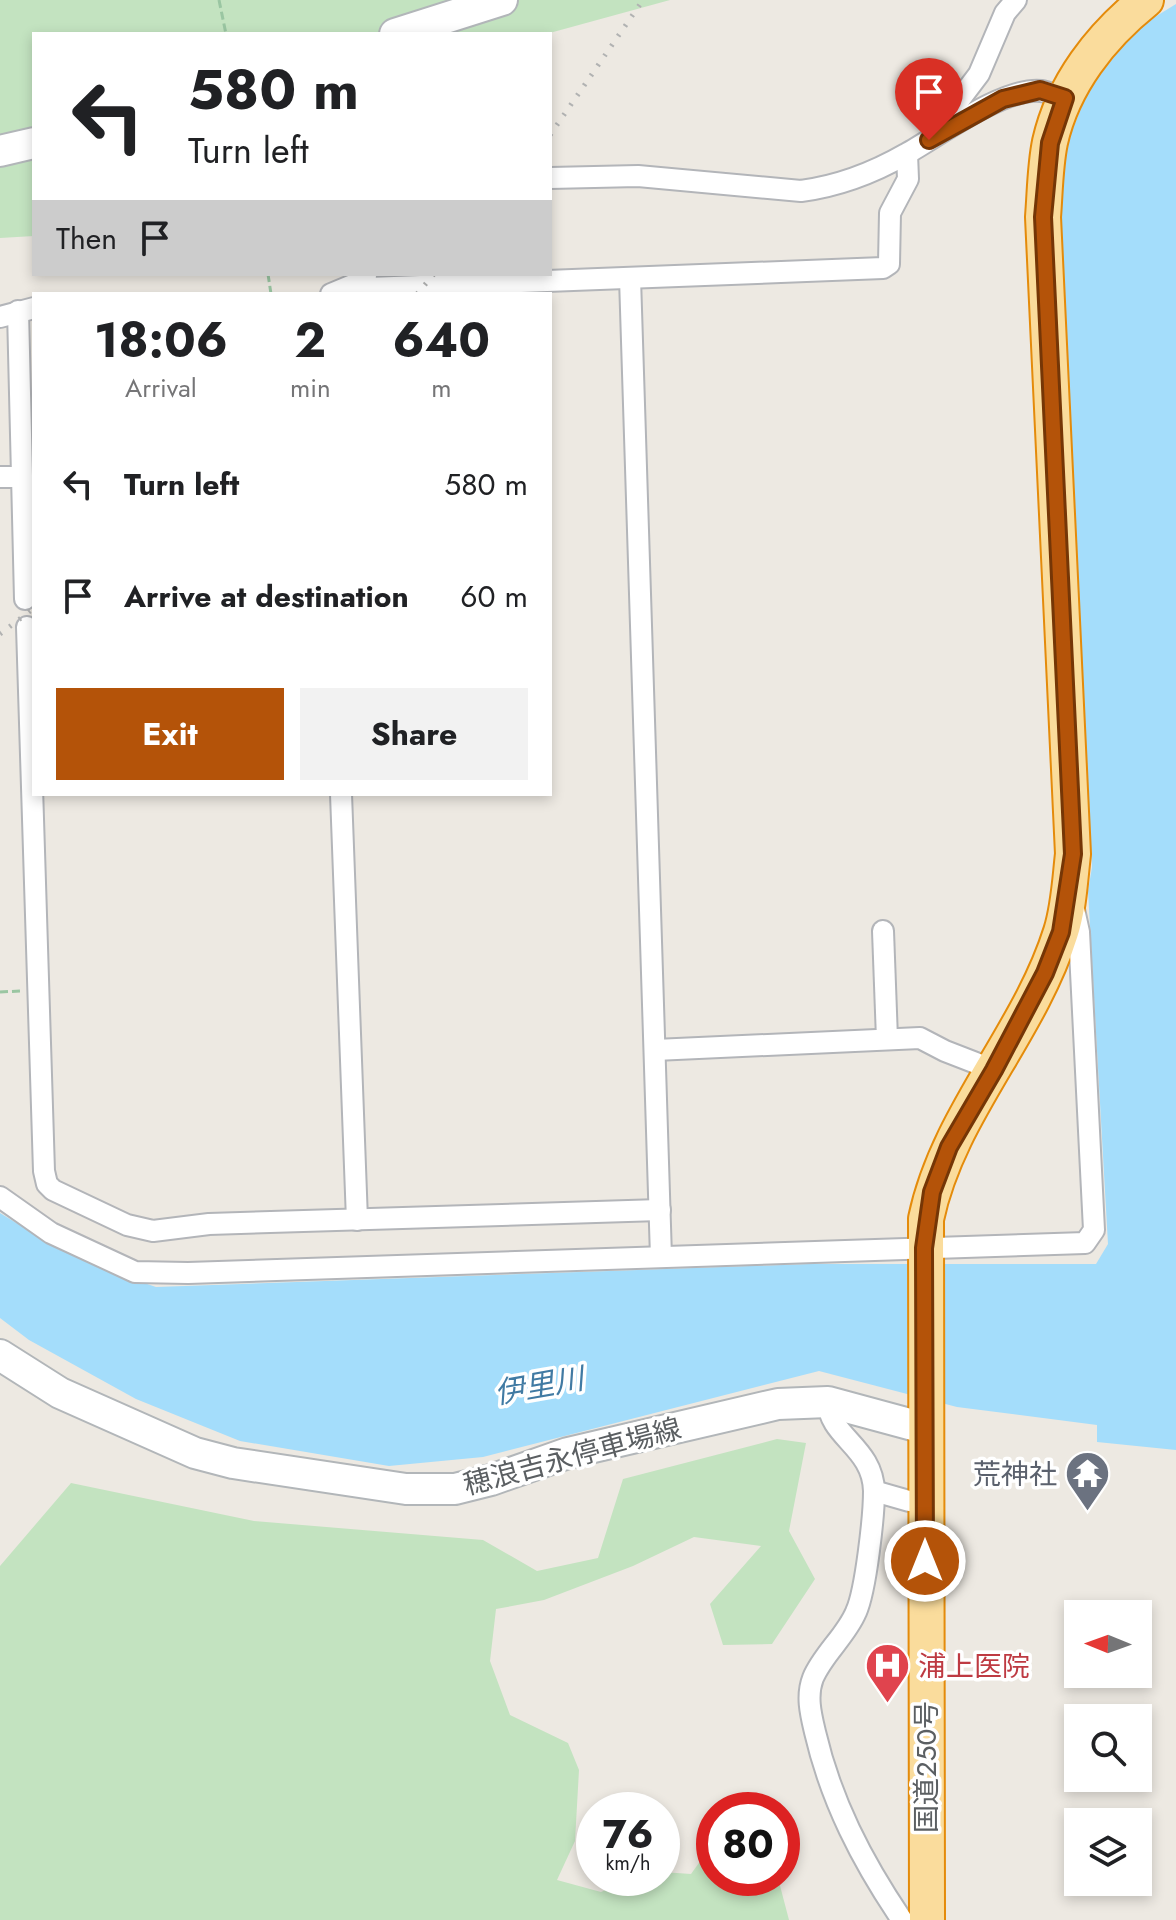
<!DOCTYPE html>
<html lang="en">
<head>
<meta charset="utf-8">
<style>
	:root { --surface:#fff; --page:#f2f2f2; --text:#202124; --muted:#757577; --accent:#b45309 }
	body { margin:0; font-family:Jost,"Noto Sans JP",sans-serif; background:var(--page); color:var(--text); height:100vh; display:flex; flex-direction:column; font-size:30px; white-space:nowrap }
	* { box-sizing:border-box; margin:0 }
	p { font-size:26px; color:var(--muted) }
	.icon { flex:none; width:44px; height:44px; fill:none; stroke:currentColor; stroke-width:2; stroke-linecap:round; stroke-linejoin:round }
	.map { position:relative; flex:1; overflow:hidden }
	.panel { position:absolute; left:32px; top:292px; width:520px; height:504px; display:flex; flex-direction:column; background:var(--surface); border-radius:0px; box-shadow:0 4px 12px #0003 }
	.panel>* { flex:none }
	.guide { position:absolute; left:32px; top:32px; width:520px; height:244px; border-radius:0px; box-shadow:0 4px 12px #0003; background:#fff; color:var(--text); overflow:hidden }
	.needle { width:52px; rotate:271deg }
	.fabs { position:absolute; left:1064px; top:1600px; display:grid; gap:16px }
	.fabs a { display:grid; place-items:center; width:88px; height:88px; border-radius:0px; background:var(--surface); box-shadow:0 4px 12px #0003; font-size:40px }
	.speed { position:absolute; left:576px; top:1792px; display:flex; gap:16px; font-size:40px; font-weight:700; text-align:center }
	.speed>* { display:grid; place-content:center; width:104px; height:104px; border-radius:50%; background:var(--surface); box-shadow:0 4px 12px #0003; line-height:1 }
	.speed small { font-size:20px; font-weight:400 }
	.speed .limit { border:12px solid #d22; background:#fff; color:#111 }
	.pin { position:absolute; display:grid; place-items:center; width:68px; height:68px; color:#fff; margin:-82px -34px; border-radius:50% 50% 50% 0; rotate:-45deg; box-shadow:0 0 8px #0007 }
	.pin .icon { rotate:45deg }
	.me { position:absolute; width:88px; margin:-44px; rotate:0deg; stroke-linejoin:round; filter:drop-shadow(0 0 6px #0008) }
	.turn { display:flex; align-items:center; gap:28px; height:168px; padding:0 24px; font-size:36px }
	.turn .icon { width:104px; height:104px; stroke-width:2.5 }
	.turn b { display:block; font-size:56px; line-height:68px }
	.then { display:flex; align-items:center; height:76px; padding:0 24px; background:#0003; gap:16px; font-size:30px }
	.eta { display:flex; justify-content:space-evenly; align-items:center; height:136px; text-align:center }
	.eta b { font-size:48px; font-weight:700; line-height:56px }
	.primary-button { display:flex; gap:16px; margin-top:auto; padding:16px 24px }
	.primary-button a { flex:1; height:92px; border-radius:0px; background:var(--accent); color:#fff; font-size:32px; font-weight:700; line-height:92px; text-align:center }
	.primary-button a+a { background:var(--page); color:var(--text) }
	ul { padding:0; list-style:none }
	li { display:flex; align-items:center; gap:24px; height:112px; padding:0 24px }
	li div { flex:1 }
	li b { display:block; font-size:30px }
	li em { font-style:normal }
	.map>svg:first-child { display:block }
	.green { fill:#c3e3c0 }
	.water { fill:#a4ddfb }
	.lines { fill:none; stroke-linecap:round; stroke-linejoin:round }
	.minor-casing { stroke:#b3b5b9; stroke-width:24 }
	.secondary-casing { stroke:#b2b6b9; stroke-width:34 }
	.trunk-casing { stroke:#e48b0b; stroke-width:38 }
	.path { stroke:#9ac6a2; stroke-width:3; stroke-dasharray:8 4; stroke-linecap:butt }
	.minor { stroke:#fff; stroke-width:20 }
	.secondary { stroke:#fff; stroke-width:30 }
	.trunk { stroke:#fadc9c; stroke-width:34 }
	.rail { stroke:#b1b2b2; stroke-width:5; stroke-dasharray:2 10; stroke-linecap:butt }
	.route-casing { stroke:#753606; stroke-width:20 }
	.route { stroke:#b45309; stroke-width:14 }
	.labels { text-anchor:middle; stroke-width:7; stroke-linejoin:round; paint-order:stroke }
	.street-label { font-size:28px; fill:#5b5f62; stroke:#fff }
	.worship-label { font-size:28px; fill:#5b616d; stroke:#fff; text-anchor:end }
	.health-label { font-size:28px; fill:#be3a42; stroke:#fff; text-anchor:start }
	.water-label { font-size:30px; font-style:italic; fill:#407aa3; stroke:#fff }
</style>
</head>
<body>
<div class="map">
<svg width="1176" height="1920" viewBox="0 0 1176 1920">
	<rect width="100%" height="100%" fill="#ede9e2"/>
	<g class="green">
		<polygon points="0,0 670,0 546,34 34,34 34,236 0,238"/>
		<polygon points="777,1439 806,1443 789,1531 815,1579 772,1644 723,1645 710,1604 761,1546 694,1537 633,1566 544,1600 496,1609 490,1661 510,1715 568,1743 579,1770 575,1841 557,1880 601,1892 632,1878 662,1878 662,1872 691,1874 714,1842 714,1878 778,1878 789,1920 0,1920 0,1566 71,1483 254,1521 483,1540 537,1571 598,1558 623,1479"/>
	</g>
	<path class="water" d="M1176,4V1450L1097,1442V1425L957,1407L819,1371L483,1457L389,1466L240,1441L136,1399L29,1340L0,1318V1213C51,1245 99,1268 156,1287L809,1264H1096L1108,1244L1088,891L1092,867L1060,224L1063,153L1089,89L1137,28Z"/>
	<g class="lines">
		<defs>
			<g id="minor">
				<polyline points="950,126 954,107 979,74 1005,13 1016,0"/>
				<path d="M550,178L638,176L801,191C839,186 873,173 906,154C939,136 1003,87 1041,91C1048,92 1057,96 1065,98"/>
				<polyline points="630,278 661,1257"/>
				<polyline points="355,284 369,288 883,268 889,264 890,213 908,179 907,154"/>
				<polyline points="331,294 355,284 366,276"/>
				<polyline points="18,311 25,599"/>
				<polyline points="0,317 34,308"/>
				<polyline points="0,477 20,477"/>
				<polyline points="27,627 44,1171 47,1184 53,1190 127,1225 153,1231 209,1224 660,1210"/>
				<polyline points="341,794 357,1220"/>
				<polyline points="883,931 887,1039"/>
				<polyline points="655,1050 920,1038 945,1051 994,1070"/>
				<polyline points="0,1197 51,1233 135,1272 188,1273 1085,1243 1094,1230 1079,932 1073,905"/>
				<path d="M828,1402C829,1437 873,1447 874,1491C874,1515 866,1590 856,1612C846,1636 823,1654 813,1678C806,1696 811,1715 815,1732C831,1801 862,1861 902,1920"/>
				<polyline points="874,1491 909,1501 925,1501"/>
			</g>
			<g id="secondary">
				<polyline points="395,34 502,0"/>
				<polyline points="0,151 34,143"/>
				<polyline points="0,1355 60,1393 195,1453 233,1463 406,1489 455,1489 491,1480 568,1453 778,1404 828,1402 924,1428"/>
			</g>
			<path id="trunk" d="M927,1920L926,1219C948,1114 1029,1034 1061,932C1069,907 1070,880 1073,854L1043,217C1045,192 1045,166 1050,142C1063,84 1101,36 1146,0"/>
		</defs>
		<use href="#minor" class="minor-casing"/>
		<use href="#secondary" class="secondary-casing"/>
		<use href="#trunk" class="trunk-casing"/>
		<g class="path">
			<polyline points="219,0 226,34"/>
			<polyline points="268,274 271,294"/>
			<polyline points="0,992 20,991"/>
		</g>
		<use href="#minor" class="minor"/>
		<use href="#secondary" class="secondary"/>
		<use href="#trunk" class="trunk"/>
		<g class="rail">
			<polyline points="550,135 643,0"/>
			<polyline points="417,294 434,274"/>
			<polyline points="0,634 34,608"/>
		</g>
	</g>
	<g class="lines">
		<defs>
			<polyline id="route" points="925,1561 924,1248 932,1192 949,1147 994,1070 1045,973 1061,932 1073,854 1043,217 1050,143 1065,98 1040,90 1003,99 929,140"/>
		</defs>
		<use href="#route" class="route-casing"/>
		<use href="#route" class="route"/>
	</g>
	<defs>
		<symbol id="temple-pin" viewBox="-11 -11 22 30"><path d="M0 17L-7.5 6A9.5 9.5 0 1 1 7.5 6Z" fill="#6b7280" stroke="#fff"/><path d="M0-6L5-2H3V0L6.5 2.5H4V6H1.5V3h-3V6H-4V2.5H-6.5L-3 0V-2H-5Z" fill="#fff"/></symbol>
		<symbol id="hospital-pin" viewBox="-11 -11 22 30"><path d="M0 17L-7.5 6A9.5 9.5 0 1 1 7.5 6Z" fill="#e0444e" stroke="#fff"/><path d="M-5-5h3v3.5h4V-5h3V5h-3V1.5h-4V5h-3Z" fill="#fff"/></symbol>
	</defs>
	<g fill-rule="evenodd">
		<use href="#temple-pin" x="1062" y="1448" width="51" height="69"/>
		<use href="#hospital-pin" x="862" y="1640" width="51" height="69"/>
	</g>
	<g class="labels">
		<g class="street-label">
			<text transform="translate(572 1456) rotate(-15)" y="10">穂浪吉永停車場線</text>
			<text transform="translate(926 1767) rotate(-90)" y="10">国道250号</text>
		</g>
		<g class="worship-label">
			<text x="1057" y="1484">荒神社</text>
		</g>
		<g class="health-label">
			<text x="918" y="1676">浦上医院</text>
		</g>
		<g class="water-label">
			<text transform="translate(539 1386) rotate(-10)" y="10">伊里川</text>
		</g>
	</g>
</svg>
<div class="fabs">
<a><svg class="needle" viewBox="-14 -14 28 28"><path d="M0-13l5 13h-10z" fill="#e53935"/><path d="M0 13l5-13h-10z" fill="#757577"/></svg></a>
<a><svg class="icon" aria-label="search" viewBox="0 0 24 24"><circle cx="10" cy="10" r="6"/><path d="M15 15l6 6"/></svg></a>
<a><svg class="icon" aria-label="layers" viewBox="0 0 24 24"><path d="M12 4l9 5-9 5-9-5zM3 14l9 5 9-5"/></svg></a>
</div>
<div class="speed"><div>76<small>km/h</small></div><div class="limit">80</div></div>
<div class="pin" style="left:929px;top:140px;background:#d93025"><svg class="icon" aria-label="arrive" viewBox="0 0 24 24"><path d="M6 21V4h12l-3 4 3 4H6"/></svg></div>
<svg class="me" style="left:925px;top:1561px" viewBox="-20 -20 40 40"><circle r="17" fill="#b45309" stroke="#fff" stroke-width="3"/><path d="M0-11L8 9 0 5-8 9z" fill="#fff"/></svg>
<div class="guide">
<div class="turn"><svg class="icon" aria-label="left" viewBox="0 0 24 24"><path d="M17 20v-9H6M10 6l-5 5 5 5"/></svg><div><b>580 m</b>Turn left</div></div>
<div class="then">Then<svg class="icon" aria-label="arrive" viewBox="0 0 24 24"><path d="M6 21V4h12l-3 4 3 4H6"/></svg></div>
</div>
<section class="panel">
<div class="eta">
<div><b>18:06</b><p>Arrival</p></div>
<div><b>2</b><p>min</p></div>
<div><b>640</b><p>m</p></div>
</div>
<ul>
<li><svg class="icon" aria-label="left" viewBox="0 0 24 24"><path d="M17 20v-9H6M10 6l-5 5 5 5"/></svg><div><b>Turn left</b></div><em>580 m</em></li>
<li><svg class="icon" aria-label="arrive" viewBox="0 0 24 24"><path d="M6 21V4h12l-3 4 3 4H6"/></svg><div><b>Arrive at destination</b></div><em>60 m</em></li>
</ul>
<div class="primary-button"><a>Exit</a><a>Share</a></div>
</section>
</div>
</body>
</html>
